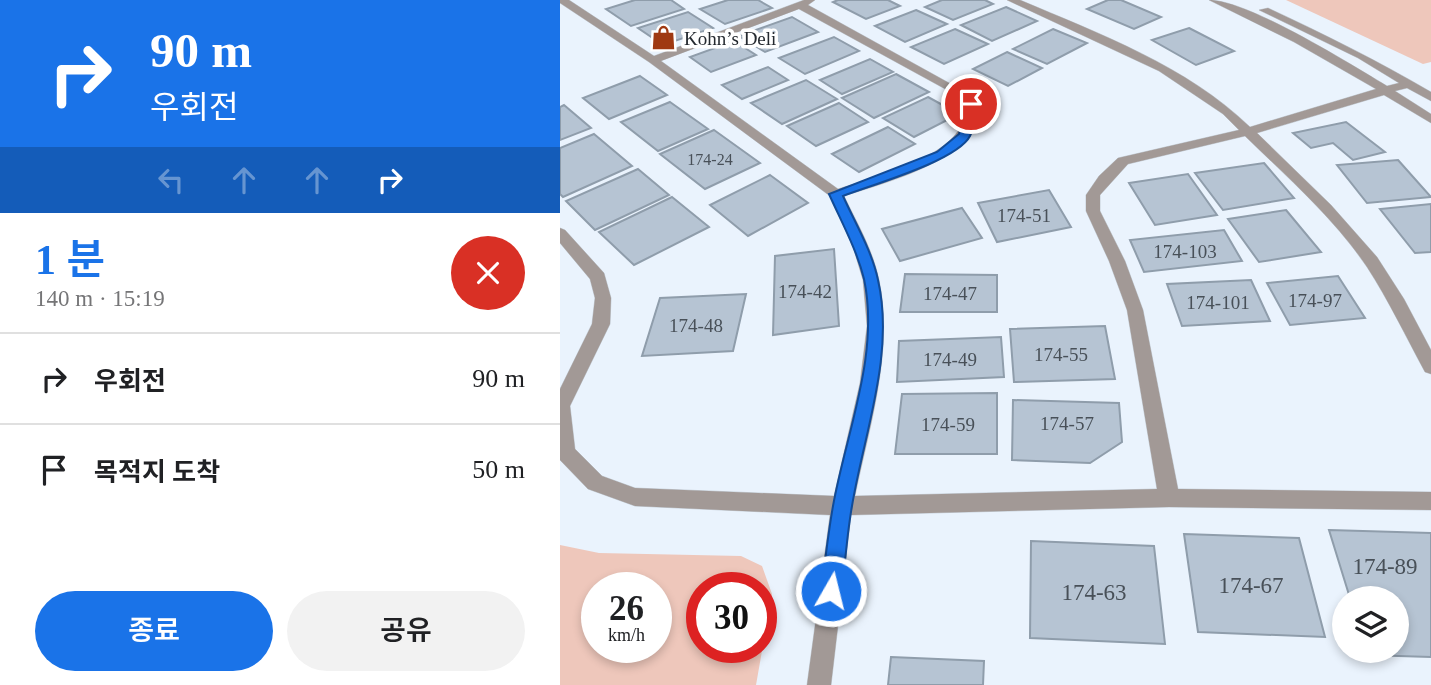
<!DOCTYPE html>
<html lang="ko">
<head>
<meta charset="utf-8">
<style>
	:root { --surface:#fff; --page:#f2f2f2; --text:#202124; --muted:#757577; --line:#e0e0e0; --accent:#1a73e8 }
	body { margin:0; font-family:"Times New Roman","Noto Sans KR",serif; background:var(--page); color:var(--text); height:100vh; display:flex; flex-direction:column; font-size:26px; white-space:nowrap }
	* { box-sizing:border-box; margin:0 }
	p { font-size:23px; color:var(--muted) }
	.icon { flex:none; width:38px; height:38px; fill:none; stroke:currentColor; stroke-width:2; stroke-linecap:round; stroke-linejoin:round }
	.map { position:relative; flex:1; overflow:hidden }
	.drawer { display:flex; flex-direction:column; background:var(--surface); width:560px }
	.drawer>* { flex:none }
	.guide { background:#1a73e8; color:#fff; overflow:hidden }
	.buttons { position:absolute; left:772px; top:586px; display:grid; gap:14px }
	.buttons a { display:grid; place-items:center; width:77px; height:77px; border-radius:50%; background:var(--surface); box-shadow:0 4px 10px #0003; font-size:35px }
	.speed { position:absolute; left:21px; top:572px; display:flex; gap:14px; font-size:35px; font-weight:700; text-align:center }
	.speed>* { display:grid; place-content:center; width:91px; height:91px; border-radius:50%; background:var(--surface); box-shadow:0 4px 10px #0003; line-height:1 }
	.speed small { font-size:18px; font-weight:400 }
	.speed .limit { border:10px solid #d22; background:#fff; color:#111 }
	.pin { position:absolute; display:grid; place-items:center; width:60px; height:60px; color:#fff; margin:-30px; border:4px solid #fff; border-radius:50%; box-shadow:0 2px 7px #0007 }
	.me { position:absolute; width:77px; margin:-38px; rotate:8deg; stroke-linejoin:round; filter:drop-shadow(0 0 5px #0008) }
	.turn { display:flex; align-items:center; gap:24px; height:147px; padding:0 35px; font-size:32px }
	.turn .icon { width:91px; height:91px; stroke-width:2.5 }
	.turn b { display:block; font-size:49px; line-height:60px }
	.lanes { display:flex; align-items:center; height:66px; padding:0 35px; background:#0003; justify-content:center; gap:35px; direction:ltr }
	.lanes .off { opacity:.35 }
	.round { display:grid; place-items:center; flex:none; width:74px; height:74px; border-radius:37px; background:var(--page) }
	.head { display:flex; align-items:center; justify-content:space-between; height:119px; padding:0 35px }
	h1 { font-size:42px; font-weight:600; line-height:52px; color:var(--accent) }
	.cta { display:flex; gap:14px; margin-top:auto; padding:14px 35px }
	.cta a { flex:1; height:80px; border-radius:42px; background:var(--accent); color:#fff; font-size:28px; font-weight:600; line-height:80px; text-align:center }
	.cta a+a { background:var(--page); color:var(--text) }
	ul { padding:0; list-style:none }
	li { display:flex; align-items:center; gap:21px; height:91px; padding:0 35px; border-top:2px solid var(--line) }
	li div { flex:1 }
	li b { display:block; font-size:26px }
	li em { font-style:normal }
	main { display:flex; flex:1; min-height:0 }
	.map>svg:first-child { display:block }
	.green { fill:#eec7bb; fill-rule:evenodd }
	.building { fill:#b6c4d3; stroke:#8f9dab; stroke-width:2 }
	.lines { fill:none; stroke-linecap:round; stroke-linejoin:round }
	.minor-casing { stroke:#c6cfd8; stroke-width:1 }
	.minor { fill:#a29996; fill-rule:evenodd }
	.route { fill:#1a73e8; stroke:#114b97; stroke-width:2 }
	.labels { text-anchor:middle; stroke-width:7; stroke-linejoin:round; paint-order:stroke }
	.far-number-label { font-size:16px; fill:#485058 }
	.far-poi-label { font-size:19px; fill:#24292f; stroke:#fff; text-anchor:start }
	.number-label { font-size:19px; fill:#485058 }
	.near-number-label { font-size:23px; fill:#485058 }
</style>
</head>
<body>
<main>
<section class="drawer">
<div class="guide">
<div class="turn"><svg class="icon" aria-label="right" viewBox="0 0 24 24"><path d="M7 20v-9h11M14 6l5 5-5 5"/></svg><div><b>90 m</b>우회전</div></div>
<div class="lanes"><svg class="icon off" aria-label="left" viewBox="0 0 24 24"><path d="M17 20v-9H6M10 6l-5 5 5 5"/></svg><svg class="icon off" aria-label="ahead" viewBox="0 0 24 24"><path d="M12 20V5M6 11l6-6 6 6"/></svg><svg class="icon off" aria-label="ahead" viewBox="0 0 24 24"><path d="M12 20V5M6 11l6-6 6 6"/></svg><svg class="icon" aria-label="right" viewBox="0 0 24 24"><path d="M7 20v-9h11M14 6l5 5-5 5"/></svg></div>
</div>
<div class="head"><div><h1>1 분</h1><p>140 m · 15:19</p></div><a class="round" style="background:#d93025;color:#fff"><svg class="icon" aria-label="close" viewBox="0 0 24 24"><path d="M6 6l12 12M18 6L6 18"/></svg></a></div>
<ul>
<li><svg class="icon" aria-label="right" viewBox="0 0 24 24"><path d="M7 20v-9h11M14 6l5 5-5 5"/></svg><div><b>우회전</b></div><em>90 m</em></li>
<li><svg class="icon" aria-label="arrive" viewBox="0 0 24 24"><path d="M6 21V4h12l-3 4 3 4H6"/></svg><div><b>목적지 도착</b></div><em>50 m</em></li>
</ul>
<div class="cta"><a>종료</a><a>공유</a></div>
</section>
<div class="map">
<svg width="871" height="685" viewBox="0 0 871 685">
	<rect width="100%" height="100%" fill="#eaf3fd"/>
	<g class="green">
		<polygon points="726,0 871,0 871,62 863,64"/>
		<path d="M0,545L39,553L181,556L202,566L212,594L196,685H0ZM37,588H96V648H37ZM142,588H201V648H142Z"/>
	</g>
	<g class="building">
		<polygon points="75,0 111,0 124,9 71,26 46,9"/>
		<polygon points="168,0 198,0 212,8 165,24 140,9"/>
		<polygon points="278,0 328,0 340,6 306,19 273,2"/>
		<polygon points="382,0 425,0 433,4 393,20 365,7"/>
		<polygon points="548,0 561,0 601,17 574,29 527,9"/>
		<polygon points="446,7 477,21 432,41 401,25"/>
		<polygon points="356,10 387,24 345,42 315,26"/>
		<polygon points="128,12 153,28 103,45 78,28"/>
		<polygon points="232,17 258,32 205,52 179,36"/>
		<polygon points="629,28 674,51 636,65 592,40"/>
		<polygon points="395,29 428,44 384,64 351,47"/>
		<polygon points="493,29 527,43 487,64 453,49"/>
		<polygon points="274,37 299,51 245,74 219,58"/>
		<polygon points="174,41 196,55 151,72 130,57"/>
		<polygon points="447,52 482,68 448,86 413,69"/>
		<polygon points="310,59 333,72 282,94 260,80"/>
		<polygon points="208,67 228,80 182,99 162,85"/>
		<polygon points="336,74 369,92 314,118 282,98"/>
		<polygon points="80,76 107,95 49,119 23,98"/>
		<polygon points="246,80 277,99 222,124 191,103"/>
		<polygon points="368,97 399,114 354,137 323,118"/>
		<polygon points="110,102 148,129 98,151 61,122"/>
		<polygon points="279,103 308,122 256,146 227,126"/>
		<polygon points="4,105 31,128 0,140 0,107"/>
		<polygon points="786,122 825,152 793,160 773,143 751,148 733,133"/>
		<polygon points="328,127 355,144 299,172 272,154"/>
		<polygon points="154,130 200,163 145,189 100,154"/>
		<polygon points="34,134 72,166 3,197 0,194 0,148"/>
		<polygon points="838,160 871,197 807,203 777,165"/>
		<polygon points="704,163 734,198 663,210 635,173"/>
		<polygon points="78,169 109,195 35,230 6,201"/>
		<polygon points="628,174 657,215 595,225 569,183"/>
		<polygon points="210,175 248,203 188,236 150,205"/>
		<polygon points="489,190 511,227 437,242 418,203"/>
		<polygon points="112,197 149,227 74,265 39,232"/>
		<polygon points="871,204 871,252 855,253 820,209"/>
		<polygon points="402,208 422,238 340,261 322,229"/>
		<polygon points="726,210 761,252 699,262 668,219"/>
		<polygon points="664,230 682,261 584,272 570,240"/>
		<polygon points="274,249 279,326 213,335 215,256"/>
		<polygon points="345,274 437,275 437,312 340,312"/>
		<polygon points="778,276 805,318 730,325 707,283"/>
		<polygon points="691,280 710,321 622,326 607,284"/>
		<polygon points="186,294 173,351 82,356 100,298"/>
		<polygon points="545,326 555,379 454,382 450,329"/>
		<polygon points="441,337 444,377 337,382 339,341"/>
		<polygon points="437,393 437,454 335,454 342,394"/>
		<polygon points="453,400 559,403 562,442 530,463 452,460"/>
		<polygon points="769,530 871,533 871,657 806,655 805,651 836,651 836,598 790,598"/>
		<polygon points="624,534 739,538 765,637 638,632"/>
		<polygon points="471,541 594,546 605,644 470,638"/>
		<polygon points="331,657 424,661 423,685 328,685"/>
	</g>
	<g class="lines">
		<defs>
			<path id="minor" d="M0,0H9L94,56L244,0H255L248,5L409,94C411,100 417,108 417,114C419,159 317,185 284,196C297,223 313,250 319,280C334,351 309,427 295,496L597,489L567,310L549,261L526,211V195L539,176L558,158L679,130L663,114L599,71L447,0H460C540,34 627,66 690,127L816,89L734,42L649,0C688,0 790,64 827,86L839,83L798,58L699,10L708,8C764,34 818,61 871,92V101L847,88L835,91L871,114V123L824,95L697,133L771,205L817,257L844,299L871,350V374L865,372C846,337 829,301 807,267C774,218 727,177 685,136L568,164L540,195V211L565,261L583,310L618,489L871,492V510L609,507L291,515L271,685H247L270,515L75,506L28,489L0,460V389L32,324L35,298L30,279L0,243V228L5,230L44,273L51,298L50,324L10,406L15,449L42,476L75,488L274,496L300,383L307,326L303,280L293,247L270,196L89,62L0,3ZM239,9L398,96C400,103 405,110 404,117C397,157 312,178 278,189L101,61Z"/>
		</defs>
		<use href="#minor" class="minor-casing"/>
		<use href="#minor" class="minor"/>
	</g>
	<path class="route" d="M407,101L416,104C417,114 415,126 410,136C397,161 311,185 283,196C295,223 312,251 318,280C335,354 304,433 292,506C287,534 285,563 282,591L278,598L271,601L264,598L261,591C265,563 268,534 273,506C286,433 320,354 304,279C297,250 281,221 269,194L377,152L399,134Z"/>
	<defs>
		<symbol id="shop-bare" viewBox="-9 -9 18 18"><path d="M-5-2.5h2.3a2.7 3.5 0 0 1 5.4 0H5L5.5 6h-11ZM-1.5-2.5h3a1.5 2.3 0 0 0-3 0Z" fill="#9f3912" stroke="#fff" stroke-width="2.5" paint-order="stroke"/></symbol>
	</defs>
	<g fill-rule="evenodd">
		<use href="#shop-bare" x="86" y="20" width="35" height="35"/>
	</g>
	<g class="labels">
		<g class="far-number-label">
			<text x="150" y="165">174-24</text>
		</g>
		<g class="far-poi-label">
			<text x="124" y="45">Kohn’s Deli</text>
		</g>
		<g class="number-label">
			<text x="464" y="222">174-51</text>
			<text x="625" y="258">174-103</text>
			<text x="245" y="298">174-42</text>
			<text x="390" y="300">174-47</text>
			<text x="755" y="307">174-97</text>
			<text x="658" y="309">174-101</text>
			<text x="136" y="332">174-48</text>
			<text x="501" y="361">174-55</text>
			<text x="390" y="366">174-49</text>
			<text x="507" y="430">174-57</text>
			<text x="388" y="431">174-59</text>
		</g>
		<g class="near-number-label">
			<text x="825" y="574">174-89</text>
			<text x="691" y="593">174-67</text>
			<text x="534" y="600">174-63</text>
		</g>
	</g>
</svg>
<div class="buttons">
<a><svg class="icon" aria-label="layers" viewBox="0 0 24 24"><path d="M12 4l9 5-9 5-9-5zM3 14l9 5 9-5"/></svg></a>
</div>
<div class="speed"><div>26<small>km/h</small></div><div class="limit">30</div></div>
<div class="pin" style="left:411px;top:104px;background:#d93025"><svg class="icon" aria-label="arrive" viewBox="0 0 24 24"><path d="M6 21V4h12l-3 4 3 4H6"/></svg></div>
<svg class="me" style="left:271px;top:591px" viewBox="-20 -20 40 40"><circle r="17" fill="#1a73e8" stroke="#fff" stroke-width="3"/><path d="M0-11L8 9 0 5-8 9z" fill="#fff"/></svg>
</div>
</main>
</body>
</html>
